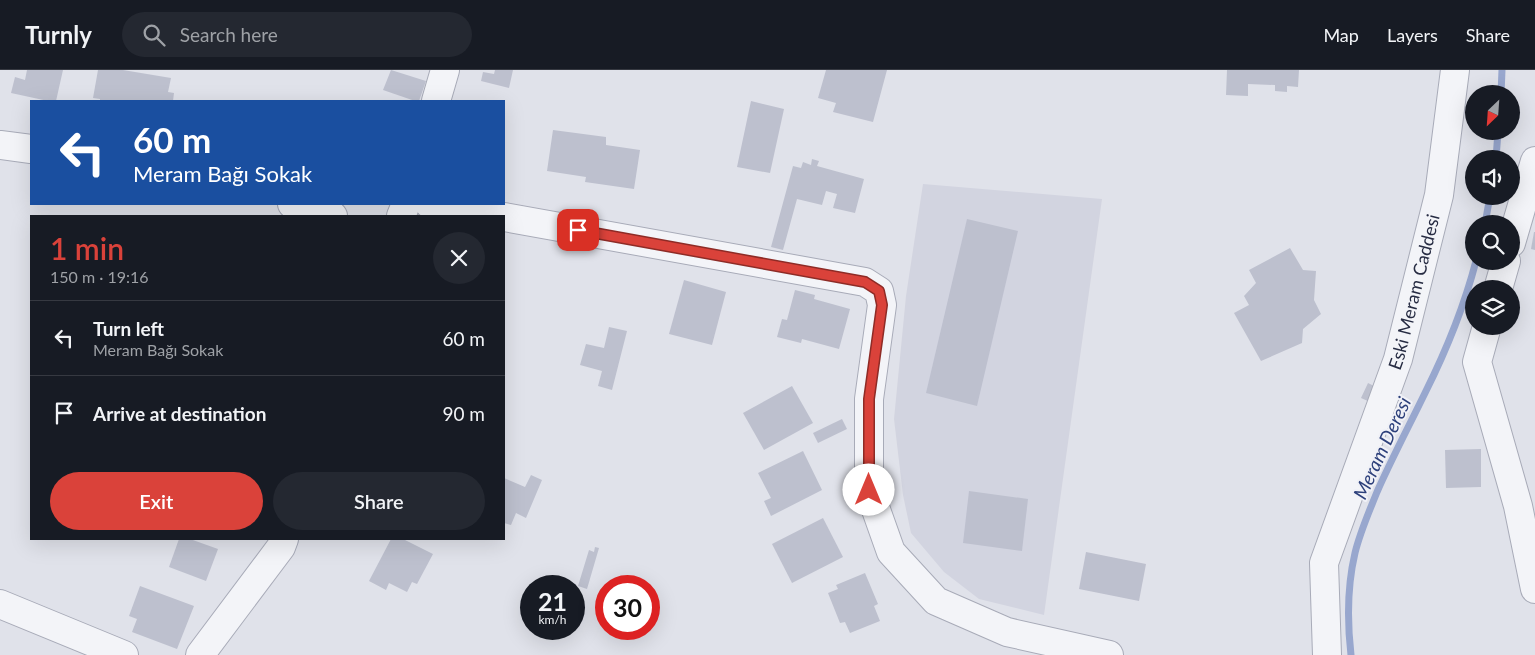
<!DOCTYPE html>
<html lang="en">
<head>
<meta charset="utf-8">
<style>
	:root { --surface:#171b24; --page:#242831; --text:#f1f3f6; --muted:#9ea1a6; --line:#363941; --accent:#da423a }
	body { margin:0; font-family:Lato,sans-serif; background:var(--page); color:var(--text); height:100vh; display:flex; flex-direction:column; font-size:19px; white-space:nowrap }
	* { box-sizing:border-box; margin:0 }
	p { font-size:16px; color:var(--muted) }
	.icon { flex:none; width:28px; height:28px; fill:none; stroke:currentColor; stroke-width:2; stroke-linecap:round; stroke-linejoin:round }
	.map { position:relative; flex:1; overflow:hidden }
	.drawer { position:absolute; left:30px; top:145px; width:475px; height:325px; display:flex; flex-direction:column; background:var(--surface); border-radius:0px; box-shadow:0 5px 20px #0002 }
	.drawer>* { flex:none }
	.guide { position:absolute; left:30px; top:30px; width:475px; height:105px; border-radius:0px; box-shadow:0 5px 20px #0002; background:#1a4fa0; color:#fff; overflow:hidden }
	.needle { width:32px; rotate:205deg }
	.tools { position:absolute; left:1465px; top:15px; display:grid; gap:10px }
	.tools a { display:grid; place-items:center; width:55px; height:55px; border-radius:50%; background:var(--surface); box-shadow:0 5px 20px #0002; font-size:25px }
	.speed { position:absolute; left:520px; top:505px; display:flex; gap:10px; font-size:25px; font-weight:700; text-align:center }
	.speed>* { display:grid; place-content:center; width:65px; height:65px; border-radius:50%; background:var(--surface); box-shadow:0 5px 20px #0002; line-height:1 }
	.speed small { font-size:12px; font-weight:400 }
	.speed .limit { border:8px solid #d22; background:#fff; color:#111 }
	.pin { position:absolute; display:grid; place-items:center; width:42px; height:42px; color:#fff; margin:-21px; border-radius:10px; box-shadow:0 2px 8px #0006 }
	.me { position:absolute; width:55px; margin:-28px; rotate:0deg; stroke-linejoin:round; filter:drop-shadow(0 0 4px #0008) }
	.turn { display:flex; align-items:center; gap:18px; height:105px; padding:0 20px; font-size:22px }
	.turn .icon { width:65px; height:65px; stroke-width:2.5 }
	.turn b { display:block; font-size:35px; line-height:42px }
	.round { display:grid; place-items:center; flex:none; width:52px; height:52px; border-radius:26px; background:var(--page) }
	.summary { display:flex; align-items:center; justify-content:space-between; height:85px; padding:0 20px }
	h1 { font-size:30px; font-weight:600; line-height:38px; color:var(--accent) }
	.cta { display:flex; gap:10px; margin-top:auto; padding:10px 20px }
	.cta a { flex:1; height:58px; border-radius:30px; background:var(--accent); color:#fff; font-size:20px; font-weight:600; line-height:58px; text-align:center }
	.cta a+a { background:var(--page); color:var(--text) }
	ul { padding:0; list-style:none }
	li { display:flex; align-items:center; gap:15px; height:75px; padding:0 20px; border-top:1px solid var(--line) }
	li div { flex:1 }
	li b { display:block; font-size:19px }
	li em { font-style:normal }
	header { display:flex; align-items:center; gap:30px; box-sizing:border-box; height:70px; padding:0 25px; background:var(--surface); border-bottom:1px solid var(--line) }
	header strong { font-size:24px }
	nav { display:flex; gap:28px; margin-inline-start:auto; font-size:18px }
	.search { width:350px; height:45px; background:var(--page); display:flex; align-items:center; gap:12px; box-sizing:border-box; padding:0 18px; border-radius:28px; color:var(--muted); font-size:19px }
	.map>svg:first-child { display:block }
	.built { fill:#d2d4e0 }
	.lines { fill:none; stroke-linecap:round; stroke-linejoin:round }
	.stream { stroke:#98a7ce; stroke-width:7 }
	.building { fill:#bdc0ce }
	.minor-casing { stroke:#a8abb8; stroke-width:30 }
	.minor { stroke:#f3f4f8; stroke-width:28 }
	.route-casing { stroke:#8e2b26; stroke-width:12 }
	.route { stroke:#da423a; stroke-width:9 }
	.labels { text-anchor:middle; stroke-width:4; stroke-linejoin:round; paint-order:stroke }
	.street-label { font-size:18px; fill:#272c43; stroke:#f0f1f7 }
	.water-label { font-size:19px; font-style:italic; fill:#2d407b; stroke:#f0f1f7 }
</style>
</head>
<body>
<header>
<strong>Turnly</strong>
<div class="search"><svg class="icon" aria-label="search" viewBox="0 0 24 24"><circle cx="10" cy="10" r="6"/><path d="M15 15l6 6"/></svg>Search here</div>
<nav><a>Map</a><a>Layers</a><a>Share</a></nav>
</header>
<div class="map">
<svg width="1535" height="585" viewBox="0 0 1535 585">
	<rect width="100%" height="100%" fill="#e0e2ea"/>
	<polygon class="built" points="923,114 1102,129 1044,545 979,529 944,502 911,463 903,425 894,349 906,226"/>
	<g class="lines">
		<g class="stream">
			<polyline points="1501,24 1502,0"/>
			<polyline points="1496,89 1498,61"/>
			<polyline points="1485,154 1490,126"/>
			<path d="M1351,585C1347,550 1347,517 1355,483C1360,462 1369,442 1377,422C1392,388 1409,356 1425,323C1446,281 1464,237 1476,191"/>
		</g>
	</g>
	<g class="building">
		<polygon points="27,0 63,0 56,31 48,31 11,23 15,7 25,10"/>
		<polygon points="98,0 123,0 171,8 168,22 174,23 173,31 100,31 100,29 93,28"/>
		<polygon points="391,0 426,11 419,31 415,31 383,20"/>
		<polygon points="495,0 513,0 509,18 481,11 483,2 494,4"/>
		<polygon points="826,0 887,0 873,52 833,42 836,33 818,28"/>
		<polygon points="1227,0 1299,0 1298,17 1287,16 1287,22 1275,21 1275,15 1248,14 1248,26 1226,25"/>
		<polygon points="751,31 784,39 770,103 737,97"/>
		<polygon points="553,60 606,67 606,75 640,80 634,119 585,112 586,107 547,101"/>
		<polygon points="812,89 819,91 817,96 864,109 855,143 833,138 837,124 826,121 822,135 797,129 783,180 771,177 793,96 801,98 803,92 811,95"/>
		<polygon points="967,149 1018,161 977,336 926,323"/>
		<polygon points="1534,162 1535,162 1535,180 1531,179"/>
		<polygon points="1290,178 1303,200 1316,201 1314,230 1321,244 1303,259 1302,273 1261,291 1234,243 1249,235 1244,226 1256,213 1249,200"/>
		<polygon points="684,210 726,222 712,275 669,264"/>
		<polygon points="795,220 815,225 814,229 850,239 839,279 802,269 801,273 777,267 782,249 787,250"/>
		<polygon points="609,257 627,261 612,320 598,316 602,301 580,295 586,274 604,278"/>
		<polygon points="1368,313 1376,317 1370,332 1361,328"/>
		<polygon points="792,316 813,353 764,380 743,343"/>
		<polygon points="842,349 847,359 818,373 813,363"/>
		<polygon points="1481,379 1481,417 1446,418 1445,380"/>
		<polygon points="803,381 822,420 771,446 764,431 771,428 758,403"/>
		<polygon points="531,405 542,410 526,448 516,443 511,455 504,453 504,408 525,417"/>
		<polygon points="969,421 1028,429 1022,481 963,473"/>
		<polygon points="823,448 843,487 792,513 772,474"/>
		<polygon points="179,469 190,469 218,479 206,511 169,497"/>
		<polygon points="391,469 403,469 433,484 417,514 412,512 407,522 389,513 386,520 369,511"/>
		<polygon points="595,477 599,478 587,519 578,516 589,480 594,482"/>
		<polygon points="1086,482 1146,494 1139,531 1079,519"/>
		<polygon points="865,503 878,534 874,536 880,551 850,563 845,552 840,553 828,523 838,519 836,515"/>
		<polygon points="140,516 194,536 177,579 132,562 137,549 129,546"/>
	</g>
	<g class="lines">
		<defs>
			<g id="minor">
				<polyline points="436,31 445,0"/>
				<polyline points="0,75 31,79"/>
				<polyline points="292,134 333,146"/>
				<polyline points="429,134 499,146"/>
				<polyline points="401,146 406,134"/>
				<polyline points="504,147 865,212 879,221 882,235 869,329 869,420 891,482 936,531 1007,562 1109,585"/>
				<polyline points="1511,173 1535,91"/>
				<polyline points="1498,219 1506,191"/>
				<polyline points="1487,256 1477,292 1518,436 1535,519"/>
				<polyline points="0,534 124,585"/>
				<polyline points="200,585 281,477 284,469"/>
				<path id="s1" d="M1327,585L1324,493L1398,289L1439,125L1455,0"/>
			</g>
		</defs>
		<use href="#minor" class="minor-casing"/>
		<use href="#minor" class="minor"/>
	</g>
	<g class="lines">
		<defs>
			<polyline id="route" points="578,160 865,212 879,221 882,235 869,329 869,420"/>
		</defs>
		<use href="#route" class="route-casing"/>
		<use href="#route" class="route"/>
	</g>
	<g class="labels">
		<g class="street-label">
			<text dy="6" stroke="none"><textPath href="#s1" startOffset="378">Eski Meram Caddesi</textPath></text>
		</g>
		<g class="water-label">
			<text transform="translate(1382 378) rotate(-65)" y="7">Meram Deresi</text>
		</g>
	</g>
</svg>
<div class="tools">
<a><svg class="needle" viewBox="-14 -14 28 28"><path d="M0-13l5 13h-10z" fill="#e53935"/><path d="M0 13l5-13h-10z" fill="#9ea1a6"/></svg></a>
<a><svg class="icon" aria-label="sound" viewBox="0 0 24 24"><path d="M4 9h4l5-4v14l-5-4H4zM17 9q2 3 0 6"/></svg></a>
<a><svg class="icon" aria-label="search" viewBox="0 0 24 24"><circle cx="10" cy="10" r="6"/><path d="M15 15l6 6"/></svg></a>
<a><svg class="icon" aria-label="layers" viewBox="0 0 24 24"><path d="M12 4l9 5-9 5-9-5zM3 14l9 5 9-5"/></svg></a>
</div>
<div class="speed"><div>21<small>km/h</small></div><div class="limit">30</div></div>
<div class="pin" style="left:578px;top:160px;background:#d93025"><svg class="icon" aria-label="arrive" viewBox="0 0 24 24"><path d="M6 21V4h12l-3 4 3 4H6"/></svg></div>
<svg class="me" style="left:869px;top:420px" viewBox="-20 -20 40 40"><circle r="19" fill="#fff"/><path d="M0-13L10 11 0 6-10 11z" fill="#da423a"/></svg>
<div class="guide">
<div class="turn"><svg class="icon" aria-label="left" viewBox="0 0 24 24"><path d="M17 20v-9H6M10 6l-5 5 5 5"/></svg><div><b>60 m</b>Meram Bağı Sokak</div></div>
</div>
<section class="drawer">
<div class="summary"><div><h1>1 min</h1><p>150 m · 19:16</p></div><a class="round"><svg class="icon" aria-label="close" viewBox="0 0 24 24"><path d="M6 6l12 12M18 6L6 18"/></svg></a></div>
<ul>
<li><svg class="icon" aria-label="left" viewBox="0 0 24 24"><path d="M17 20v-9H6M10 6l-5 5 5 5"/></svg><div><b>Turn left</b><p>Meram Bağı Sokak</p></div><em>60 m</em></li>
<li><svg class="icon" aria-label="arrive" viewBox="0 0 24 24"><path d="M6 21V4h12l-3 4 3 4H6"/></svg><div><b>Arrive at destination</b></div><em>90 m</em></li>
</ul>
<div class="cta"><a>Exit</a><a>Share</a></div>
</section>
</div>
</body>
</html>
